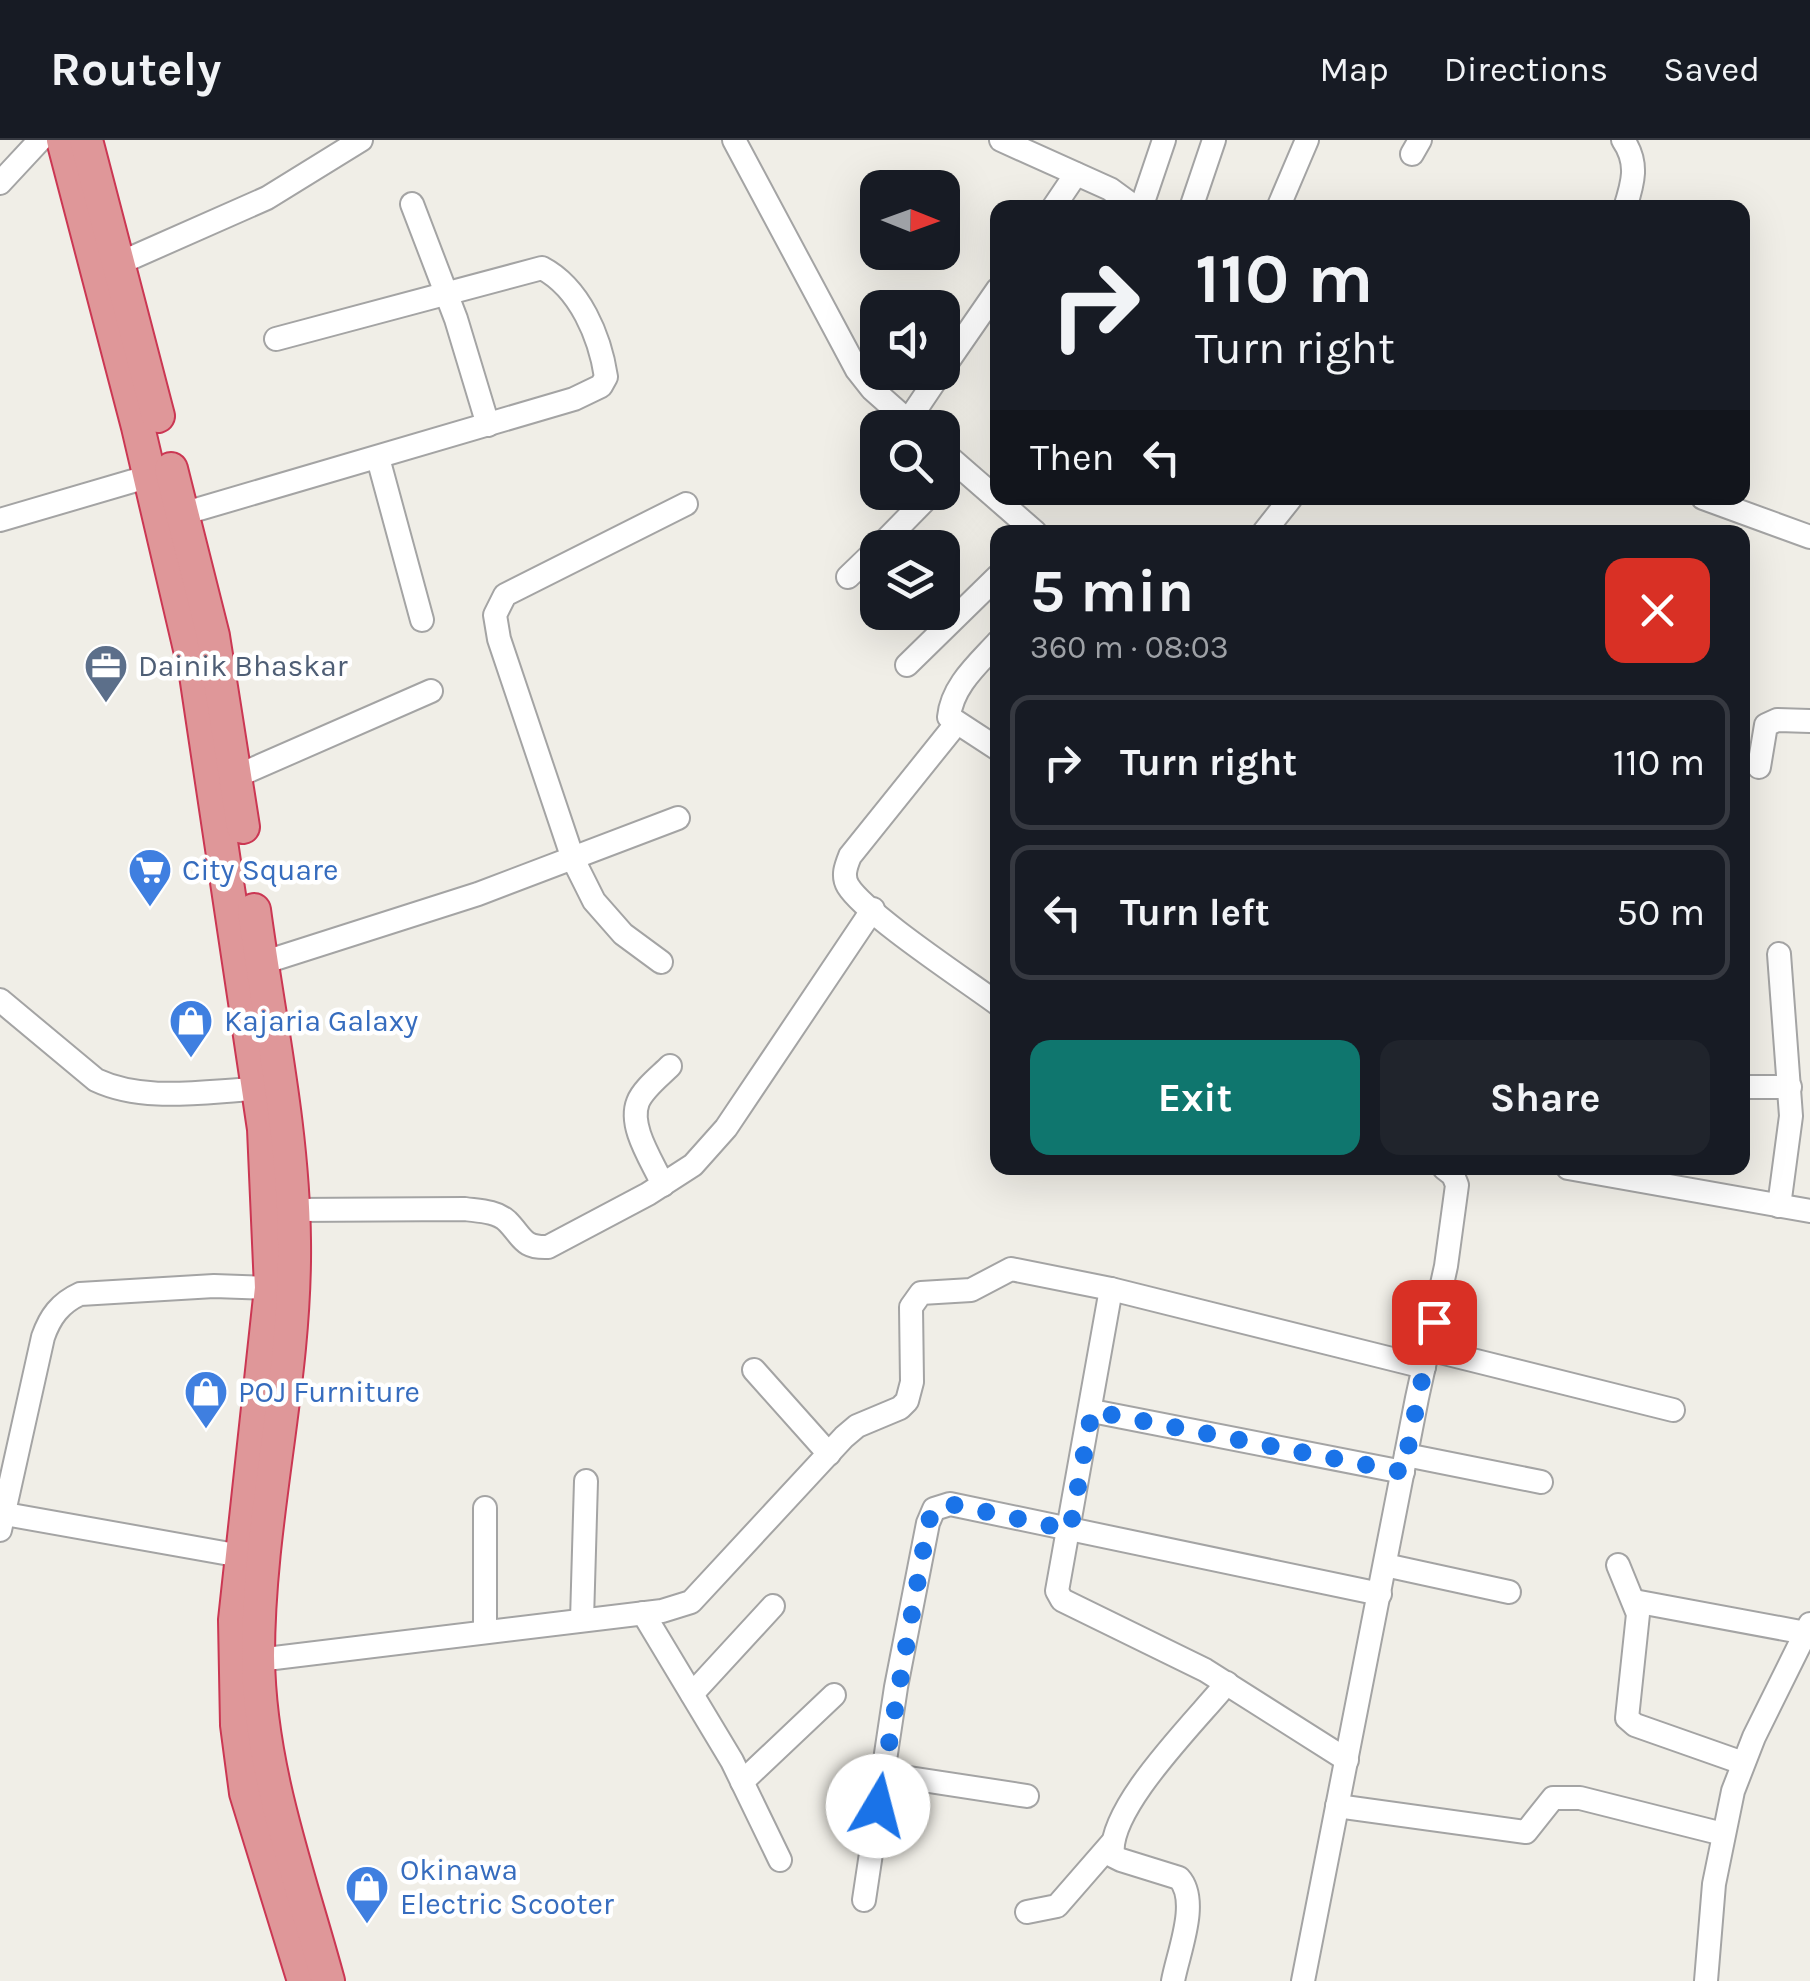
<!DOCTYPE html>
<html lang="en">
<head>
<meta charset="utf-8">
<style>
	:root { --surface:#171b24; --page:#20242c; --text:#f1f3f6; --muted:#9ea1a6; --line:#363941; --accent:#0f766e }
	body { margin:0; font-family:Karla,sans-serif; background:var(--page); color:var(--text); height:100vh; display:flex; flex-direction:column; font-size:38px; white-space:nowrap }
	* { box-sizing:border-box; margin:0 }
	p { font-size:32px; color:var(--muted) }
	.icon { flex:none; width:55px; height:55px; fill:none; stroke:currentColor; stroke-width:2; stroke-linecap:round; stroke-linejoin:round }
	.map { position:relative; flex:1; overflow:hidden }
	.sheet { position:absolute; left:990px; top:385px; width:760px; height:650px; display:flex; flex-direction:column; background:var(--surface); border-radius:20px; box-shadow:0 10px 40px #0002 }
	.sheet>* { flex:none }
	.hud { position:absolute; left:990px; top:60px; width:760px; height:305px; border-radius:20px; box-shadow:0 10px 40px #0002; background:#171b24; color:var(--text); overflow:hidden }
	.needle { width:65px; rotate:91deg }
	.fabs { position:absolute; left:860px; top:30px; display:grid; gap:20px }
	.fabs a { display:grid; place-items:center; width:100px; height:100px; border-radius:20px; background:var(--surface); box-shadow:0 10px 40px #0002; font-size:50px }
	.pin { position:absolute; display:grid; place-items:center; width:85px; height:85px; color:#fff; margin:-42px; border-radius:20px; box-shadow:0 5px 15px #0006 }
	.me { position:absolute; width:110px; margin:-55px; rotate:8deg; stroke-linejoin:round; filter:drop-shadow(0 0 8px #0008) }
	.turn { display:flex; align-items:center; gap:35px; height:210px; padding:0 40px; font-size:45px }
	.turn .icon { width:130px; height:130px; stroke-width:2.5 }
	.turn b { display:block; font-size:70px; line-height:85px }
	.then { display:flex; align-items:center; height:95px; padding:0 40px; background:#0003; gap:20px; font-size:38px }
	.round { display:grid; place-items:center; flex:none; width:105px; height:105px; border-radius:20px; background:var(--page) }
	.overview { display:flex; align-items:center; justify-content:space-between; height:170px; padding:0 40px }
	h1 { font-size:60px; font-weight:700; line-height:75px }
	.primary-button { display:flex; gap:20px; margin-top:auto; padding:20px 40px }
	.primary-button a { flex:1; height:115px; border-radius:20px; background:var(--accent); color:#fff; font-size:40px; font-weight:700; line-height:115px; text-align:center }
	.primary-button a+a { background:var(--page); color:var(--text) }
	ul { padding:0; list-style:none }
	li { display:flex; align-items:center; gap:30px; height:135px; margin:0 20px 15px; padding:0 20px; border:5px solid var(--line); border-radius:20px }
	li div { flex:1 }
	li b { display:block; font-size:38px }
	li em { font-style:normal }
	header { display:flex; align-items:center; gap:60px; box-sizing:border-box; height:140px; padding:0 50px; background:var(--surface); border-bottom:2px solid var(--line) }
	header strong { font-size:48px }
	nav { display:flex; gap:55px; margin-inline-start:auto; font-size:35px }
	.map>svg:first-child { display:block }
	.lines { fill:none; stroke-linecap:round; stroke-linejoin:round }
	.minor-casing { stroke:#a4a4a4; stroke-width:26 }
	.highway-casing { stroke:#cb3753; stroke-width:36 }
	.minor { stroke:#fff; stroke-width:22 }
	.highway { stroke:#df9799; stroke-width:32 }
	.route { stroke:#1a73e8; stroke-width:18; stroke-dasharray:0 32.4 }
	.labels { text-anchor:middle; stroke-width:9; stroke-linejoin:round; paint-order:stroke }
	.service-label { font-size:30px; fill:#4e5e75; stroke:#fff; text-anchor:start }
	.shop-label { font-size:30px; fill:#366cbe; stroke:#fff; text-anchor:start }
</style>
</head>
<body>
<header>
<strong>Routely</strong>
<nav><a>Map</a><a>Directions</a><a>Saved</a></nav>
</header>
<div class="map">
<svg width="1810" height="1841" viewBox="0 0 1810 1841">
	<rect width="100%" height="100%" fill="#f0eee7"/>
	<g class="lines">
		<defs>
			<g id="minor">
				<polyline points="734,0 857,230 872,249 916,288"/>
				<polyline points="1001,0 1110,49 1136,68"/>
				<path d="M1623,0C1639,23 1633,43 1625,68"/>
				<polyline points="1412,14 1420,0"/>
				<polyline points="0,43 40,0"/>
				<polyline points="412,64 456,179 488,285"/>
				<polyline points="1053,68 1076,34"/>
				<polyline points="1141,68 1164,0"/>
				<polyline points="1191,68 1214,0"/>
				<polyline points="1278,68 1307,0"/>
				<polyline points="105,125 120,123 267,58 361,0"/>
				<polyline points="942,230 998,149"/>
				<polyline points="908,281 941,232"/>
				<polyline points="942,311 1035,392"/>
				<polyline points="378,318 422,480"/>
				<polyline points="1703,358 1810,397"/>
				<path d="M182,374L574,259L601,246L606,237C600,197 580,148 542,128L276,199"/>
				<polyline points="0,380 150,336"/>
				<polyline points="1264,392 1291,358"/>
				<polyline points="878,408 933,352"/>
				<polyline points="848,437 878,408"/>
				<path d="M998,502C978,524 952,546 949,577L998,609"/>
				<polyline points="907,525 998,436"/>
				<path d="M956,584L850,716C846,726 842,736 848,746C865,774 967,841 998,864"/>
				<polyline points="1759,627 1766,585 1777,580 1810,581"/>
				<polyline points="237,636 431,551"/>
				<polyline points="1779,814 1791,976 1779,1066"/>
				<polyline points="661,822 623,794 594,761 573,719 499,499 495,475 505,455 686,364"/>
				<polyline points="262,823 478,754 678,678"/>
				<path d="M0,860L96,940C145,963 205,951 258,949"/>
				<polyline points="1742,947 1790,947"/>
				<polyline points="1568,1028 1810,1071"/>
				<path d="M663,1045C653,1022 628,987 638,962C643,949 660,936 670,926"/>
				<path d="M293,1070L465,1069C479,1071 496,1071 507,1081C523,1097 522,1108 548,1107L648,1054L693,1025L726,988L873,769"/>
				<polyline points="1111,1149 1057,1451 1062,1460 1205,1530 1347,1620"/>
				<polyline points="1428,1209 1673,1270"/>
				<polyline points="754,1230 829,1314"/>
				<polyline points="1092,1271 1403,1332"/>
				<polyline points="1406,1315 1541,1342"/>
				<polyline points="485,1368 485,1492"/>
				<polyline points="0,1373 241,1416"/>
				<path d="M0,1390L43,1197C50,1177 60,1163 80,1154L214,1146L271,1148"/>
				<polyline points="1385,1425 1509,1452"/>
				<polyline points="1618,1425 1638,1474 1627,1578 1635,1585 1743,1623"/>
				<polyline points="1634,1461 1806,1493"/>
				<polyline points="643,1473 732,1621 780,1720"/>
				<polyline points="582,1480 586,1341"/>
				<polyline points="258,1520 662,1471 691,1462 844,1297 857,1286 900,1268 907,1261 912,1242 911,1167 921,1153 971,1150 1011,1129 1111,1149 1424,1227"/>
				<polyline points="692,1554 773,1466"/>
				<polyline points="883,1634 1027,1656"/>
				<polyline points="742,1642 834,1555"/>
				<polyline points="1337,1666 1526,1692 1553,1658 1580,1658 1723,1694"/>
				<polyline points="864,1760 896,1547 928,1383 934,1369 950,1364 1380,1454"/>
				<polyline points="1027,1772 1057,1766 1111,1704"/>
				<path d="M1173,1841C1178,1813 1200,1761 1179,1738L1121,1720L1113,1716C1106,1669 1197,1580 1227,1543"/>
				<polyline points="1303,1841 1417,1258 1446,1126 1457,1045 1453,1035 1444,1028"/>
				<polyline points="1706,1841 1714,1744 1733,1651 1754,1597 1810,1484"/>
			</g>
			<g id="highway">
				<polyline points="63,0 138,287 196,535 264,989 271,1148 235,1480 237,1585 246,1653 304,1841"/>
				<polyline points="86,0 158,276"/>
				<polyline points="171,329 213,496 243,687"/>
				<path d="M254,770C269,881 293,989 294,1101C296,1241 258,1377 258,1516C259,1629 299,1734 328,1841"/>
			</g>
		</defs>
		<use href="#minor" class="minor-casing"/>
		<use href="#highway" class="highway-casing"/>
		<use href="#minor" class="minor"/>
		<use href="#highway" class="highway"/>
	</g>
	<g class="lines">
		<polyline class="route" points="878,1666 928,1383 934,1369 950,1364 1070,1390 1092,1271 1403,1332 1434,1182"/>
	</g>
	<defs>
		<symbol id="office-pin" viewBox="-11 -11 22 30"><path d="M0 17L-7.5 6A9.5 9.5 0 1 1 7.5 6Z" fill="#5c6f8a" stroke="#fff"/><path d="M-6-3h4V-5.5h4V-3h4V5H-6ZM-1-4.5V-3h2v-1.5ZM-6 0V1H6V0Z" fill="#fff"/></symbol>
		<symbol id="supermarket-pin" viewBox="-11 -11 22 30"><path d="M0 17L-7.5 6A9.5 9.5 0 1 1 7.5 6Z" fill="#3f7fe0" stroke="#fff"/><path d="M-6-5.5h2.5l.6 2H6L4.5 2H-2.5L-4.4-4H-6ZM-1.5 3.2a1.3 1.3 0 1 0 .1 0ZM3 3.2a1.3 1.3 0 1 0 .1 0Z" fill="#fff"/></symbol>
		<symbol id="shop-pin" viewBox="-11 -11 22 30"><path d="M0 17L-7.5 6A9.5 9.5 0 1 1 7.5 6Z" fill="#3f7fe0" stroke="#fff"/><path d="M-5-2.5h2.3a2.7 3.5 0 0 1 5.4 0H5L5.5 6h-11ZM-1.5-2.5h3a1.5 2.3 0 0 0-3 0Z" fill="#fff"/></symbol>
	</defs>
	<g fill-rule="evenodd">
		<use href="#office-pin" x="81" y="501" width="50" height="68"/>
		<use href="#supermarket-pin" x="125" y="705" width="50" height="68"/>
		<use href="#shop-pin" x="166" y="856" width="50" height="68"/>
		<use href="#shop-pin" x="181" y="1227" width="50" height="68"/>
		<use href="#shop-pin" x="342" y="1722" width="50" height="68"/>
	</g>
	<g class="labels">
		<g class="service-label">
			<text x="138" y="536">Dainik Bhaskar</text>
		</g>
		<g class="shop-label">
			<text x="182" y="740">City Square</text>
			<text x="224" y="891">Kajaria Galaxy</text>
			<text x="238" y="1262">POJ Furniture</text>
			<text x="400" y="1740">Okinawa<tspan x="400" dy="34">Electric Scooter</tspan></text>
		</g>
	</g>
</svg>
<div class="fabs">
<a><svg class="needle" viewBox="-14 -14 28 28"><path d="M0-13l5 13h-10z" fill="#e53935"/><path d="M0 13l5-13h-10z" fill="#9ea1a6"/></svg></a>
<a><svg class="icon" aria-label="sound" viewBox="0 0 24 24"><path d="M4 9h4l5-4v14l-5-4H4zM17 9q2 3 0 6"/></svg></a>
<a><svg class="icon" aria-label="search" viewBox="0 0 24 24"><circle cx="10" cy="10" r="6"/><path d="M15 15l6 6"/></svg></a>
<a><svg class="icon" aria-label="layers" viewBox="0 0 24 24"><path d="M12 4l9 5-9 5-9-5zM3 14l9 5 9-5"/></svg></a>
</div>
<div class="pin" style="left:1434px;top:1182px;background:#d93025"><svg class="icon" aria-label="arrive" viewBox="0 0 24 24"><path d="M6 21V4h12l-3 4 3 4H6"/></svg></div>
<svg class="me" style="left:878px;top:1666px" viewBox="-20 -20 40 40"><circle r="19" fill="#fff"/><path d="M0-13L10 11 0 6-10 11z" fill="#1a73e8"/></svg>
<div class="hud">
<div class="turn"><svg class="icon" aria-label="right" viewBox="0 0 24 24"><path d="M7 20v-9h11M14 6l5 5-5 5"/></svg><div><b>110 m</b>Turn right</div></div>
<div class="then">Then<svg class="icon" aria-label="left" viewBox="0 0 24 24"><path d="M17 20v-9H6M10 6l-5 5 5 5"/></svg></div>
</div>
<section class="sheet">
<div class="overview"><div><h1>5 min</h1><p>360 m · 08:03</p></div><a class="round" style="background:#d93025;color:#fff"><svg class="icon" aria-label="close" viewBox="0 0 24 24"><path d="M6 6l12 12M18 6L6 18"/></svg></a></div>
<ul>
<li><svg class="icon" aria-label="right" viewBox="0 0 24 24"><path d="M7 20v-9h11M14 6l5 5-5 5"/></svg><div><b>Turn right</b></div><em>110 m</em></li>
<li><svg class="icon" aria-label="left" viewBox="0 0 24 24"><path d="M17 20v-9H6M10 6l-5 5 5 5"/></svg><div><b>Turn left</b></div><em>50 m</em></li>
</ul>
<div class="primary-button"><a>Exit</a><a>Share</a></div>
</section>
</div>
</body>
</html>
